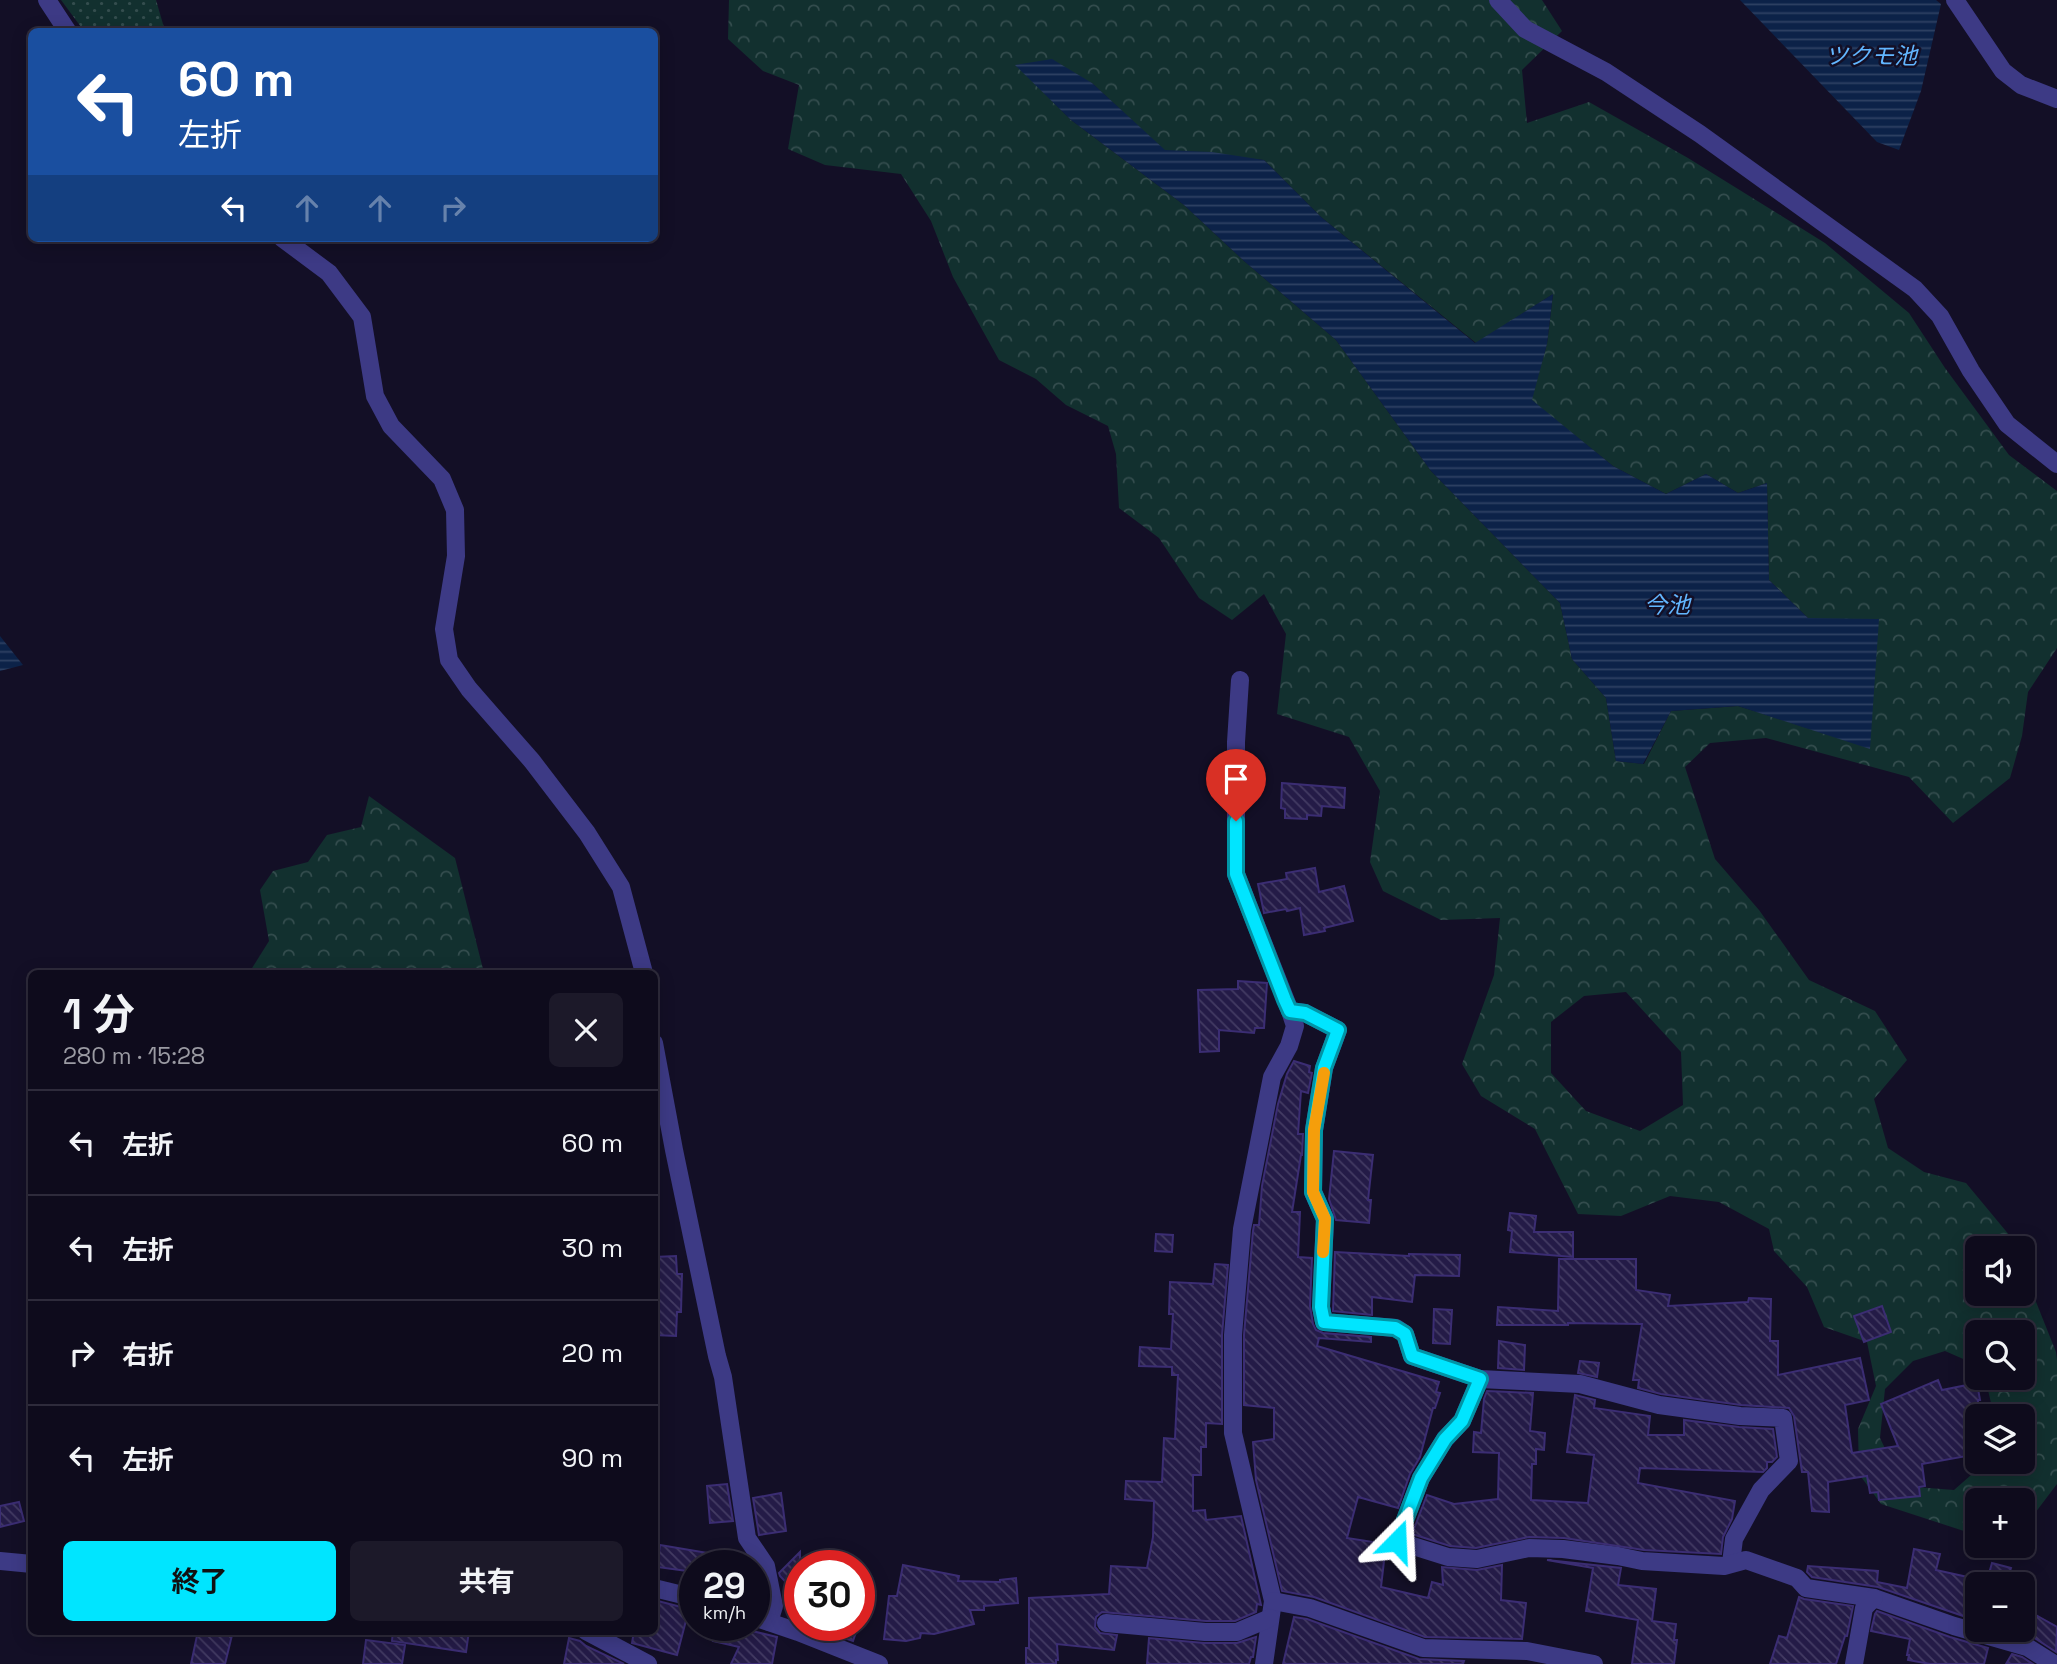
<!DOCTYPE html>
<html lang="ja">
<head>
<meta charset="utf-8">
<style>
	:root { --surface:#0e0b1c; --page:#1c1929; --text:#f1f3f6; --muted:#9b9ba3; --line:#2e2b3b; --accent:#00e5ff }
	body { margin:0; font-family:"Space Grotesk","Noto Sans JP",sans-serif; background:var(--page); color:var(--text); height:100vh; display:flex; flex-direction:column; font-size:26px; white-space:nowrap }
	* { box-sizing:border-box; margin:0 }
	p { font-size:23px; color:var(--muted) }
	.icon { flex:none; width:38px; height:38px; fill:none; stroke:currentColor; stroke-width:2; stroke-linecap:round; stroke-linejoin:round }
	.map { position:relative; flex:1; overflow:hidden }
	.panel { position:absolute; left:28px; top:970px; width:630px; height:665px; display:flex; flex-direction:column; background:var(--surface); border-radius:10px; box-shadow:0 4px 18px #0003,0 0 0 2px var(--line) }
	.panel>* { flex:none }
	.guide { position:absolute; left:28px; top:28px; width:630px; height:214px; border-radius:10px; box-shadow:0 4px 18px #0003,0 0 0 2px var(--line); background:#1a4fa0; color:#fff; overflow:hidden }
	.controls { position:absolute; left:1965px; top:1236px; display:grid; gap:14px }
	.controls a { display:grid; place-items:center; width:70px; height:70px; border-radius:10px; background:var(--surface); box-shadow:0 4px 18px #0003,0 0 0 2px var(--line); font-size:35px }
	.speed { position:absolute; left:679px; top:1550px; display:flex; gap:14px; font-size:35px; font-weight:700; text-align:center }
	.speed>* { display:grid; place-content:center; width:91px; height:91px; border-radius:50%; background:var(--surface); box-shadow:0 4px 18px #0003,0 0 0 2px var(--line); line-height:1 }
	.speed small { font-size:18px; font-weight:400 }
	.speed .limit { border:10px solid #d22; background:#fff; color:#111 }
	.pin { position:absolute; display:grid; place-items:center; width:60px; height:60px; color:#fff; margin:-72px -30px; border-radius:50% 50% 50% 0; rotate:-45deg; box-shadow:0 0 7px #0007 }
	.pin .icon { rotate:45deg }
	.me { position:absolute; width:77px; margin:-38px; rotate:21deg; stroke-linejoin:round; filter:drop-shadow(0 0 5px #0008) }
	.turn { display:flex; align-items:center; gap:24px; height:147px; padding:0 35px; font-size:32px }
	.turn .icon { width:91px; height:91px; stroke-width:2.5 }
	.turn b { display:block; font-size:49px; line-height:60px }
	.lanes { display:flex; align-items:center; height:66px; padding:0 35px; background:#0003; justify-content:center; gap:35px; direction:ltr }
	.lanes .off { opacity:.35 }
	.round { display:grid; place-items:center; flex:none; width:74px; height:74px; border-radius:10px; background:var(--page) }
	.overview { display:flex; align-items:center; justify-content:space-between; height:119px; padding:0 35px }
	h1 { font-size:42px; font-weight:700; line-height:52px }
	.action { display:flex; gap:14px; margin-top:auto; padding:14px 35px }
	.action a { flex:1; height:80px; border-radius:10px; background:var(--accent); color:#111; font-size:28px; font-weight:700; line-height:80px; text-align:center }
	.action a+a { background:var(--page); color:var(--text) }
	ul { padding:0; list-style:none }
	li { display:flex; align-items:center; gap:21px; height:105px; padding:0 35px; border-top:2px solid var(--line) }
	li div { flex:1 }
	li b { display:block; font-size:26px }
	li em { font-style:normal }
	.map>svg:first-child { display:block }
	.forest { fill:url(#forest-crowns); fill-rule:evenodd }
	.park { fill:url(#park-dots) }
	.water { fill:url(#water-rules) }
	.building { fill:url(#building-back-hatch); stroke:#3b2d73; stroke-width:2 }
	.lines { fill:none; stroke-linecap:round; stroke-linejoin:round }
	.minor { stroke:#3d3a85; stroke-width:18 }
	.route-casing { stroke:#0095a6; stroke-width:18 }
	.route { stroke:#00e5ff; stroke-width:12 }
	.slow { stroke:#f59e0b; stroke-width:12 }
	.labels { text-anchor:middle; stroke-width:5; stroke-linejoin:round; paint-order:stroke }
	.water-label { font-size:23px; font-style:italic; fill:#62b6ff; stroke:#130f26 }
</style>
</head>
<body>
<div class="map">
<svg width="2057" height="1664" viewBox="0 0 2057 1664">
	<defs>
		<pattern id="forest-crowns" width="20" height="18" patternUnits="userSpaceOnUse" patternTransform="scale(1.75)"><rect width="20" height="18" fill="#12302f"/><path d="M2 6a3 3 0 1 1 6 0M12 15a3 3 0 1 1 6 0" fill="none" stroke="#344d4e"/></pattern>
		<pattern id="park-dots" width="8" height="8" patternUnits="userSpaceOnUse" patternTransform="scale(1.75)"><rect width="8" height="8" fill="#12302f"/><path d="M2 2h.1M6 6h.1" fill="none" stroke="#344d4e" stroke-width="1.8" stroke-linecap="round"/></pattern>
		<pattern id="water-rules" width="6" height="5" patternUnits="userSpaceOnUse" patternTransform="scale(1.75)"><rect width="6" height="5" fill="#0c2248"/><path d="M0 2.5h6" fill="none" stroke="#2f4163"/></pattern>
		<pattern id="building-back-hatch" width="6" height="6" patternUnits="userSpaceOnUse" patternTransform="scale(1.75)"><rect width="6" height="6" fill="#241b47"/><path d="M-1 5l2 2M0 0l6 6M5-1l2 2" fill="none" stroke="#433b63"/></pattern>
	</defs>
	<rect width="100%" height="100%" fill="#130f26"/>
	<g class="forest">
		<path d="M729,0H1542L1562,31L1522,70L1527,123L1589,102L1688,158L1825,243L1909,313L1945,368L2009,455L2057,491V648L2028,692L2022,736L2010,778L1953,823L1909,777L1766,738L1710,743L1685,767L1715,859L1759,910L1809,980L1875,1011L1907,1060L1874,1099L1888,1148L1924,1172L1966,1183L2010,1236L2015,1248H1978V1293H2023V1269L2056,1352L2057,1360V1484L2023,1529V1500H1978L1977,1533L1967,1532L1881,1504L1859,1474L1858,1429L1876,1386L1867,1342L1824,1327L1807,1287L1774,1251L1769,1229L1719,1202L1670,1196L1621,1216L1578,1214L1535,1129L1481,1096L1462,1064L1494,975L1500,918L1441,920L1383,891L1370,862L1380,791L1349,737L1277,714L1286,634L1264,594L1232,620L1199,598L1159,538L1119,508L1116,454L1108,426L1066,405L1036,379L999,360L953,277L931,221L901,174L825,165L788,149L799,85L763,71L728,39ZM1016,65L1092,83L1165,151L1264,160L1321,217L1476,343L1553,294L1547,344L1531,400L1613,466L1666,494L1706,474L1738,493L1767,483L1769,580L1808,618L1870,748L1738,706L1671,711L1644,764L1616,761L1606,698L1572,659L1560,603L1431,471L1336,340L1244,261L1184,205L1071,120ZM1626,992L1681,1052L1683,1105L1640,1131L1586,1111L1551,1073V1022L1584,996ZM1978,1332H2023V1377H1985L1994,1416H2023V1461H1987L1954,1490L1903,1486L1880,1438L1885,1389L1913,1361L1945,1351L1977,1365Z"/>
		<polygon points="369,796 455,858 484,973 249,973 269,941 260,890 273,871 308,862 327,835 361,827"/>
	</g>
	<polygon class="park" points="61,0 156,0 165,31 84,31"/>
	<g class="water">
		<polygon points="1740,0 1936,0 1941,4 1921,91 1899,150 1877,142"/>
		<polygon points="1052,59 1092,83 1165,150 1212,152 1264,160 1321,217 1475,343 1553,294 1547,344 1532,400 1613,466 1666,494 1706,474 1738,493 1767,483 1769,580 1808,618 1879,619 1870,749 1738,706 1671,711 1643,764 1616,761 1606,698 1572,659 1560,603 1431,471 1336,340 1244,261 1184,205 1071,120 1015,65"/>
		<polygon points="0,636 23,665 0,671"/>
	</g>
	<g class="building">
		<polygon points="1282,783 1345,788 1344,808 1322,806 1321,816 1307,815 1307,819 1285,818 1285,809 1281,808"/>
		<polygon points="1315,868 1319,892 1344,886 1353,921 1324,928 1325,931 1304,935 1300,908 1287,911 1286,909 1264,913 1258,884 1287,879 1286,873"/>
		<polygon points="1238,981 1267,983 1264,1028 1255,1028 1254,1033 1219,1030 1219,1051 1200,1052 1198,990 1238,989"/>
		<polygon points="1294,1061 1310,1066 1309,1072 1312,1073 1308,1093 1301,1091 1298,1134 1303,1134 1302,1155 1301,1155 1292,1212 1300,1212 1298,1257 1312,1258 1310,1306 1313,1324 1316,1330 1323,1333 1371,1337 1371,1342 1319,1338 1317,1346 1439,1382 1436,1392 1440,1393 1435,1408 1433,1408 1420,1457 1410,1474 1398,1508 1358,1497 1347,1538 1386,1544 1381,1587 1428,1598 1432,1582 1443,1585 1442,1567 1477,1570 1502,1565 1501,1600 1526,1603 1522,1639 1425,1637 1314,1597 1282,1591 1256,1480 1253,1442 1274,1439 1274,1408 1244,1405 1244,1335 1253,1231 1254,1225 1259,1225 1262,1186 1278,1104 1287,1074"/>
		<polygon points="1334,1151 1373,1155 1368,1200 1371,1200 1369,1223 1336,1220 1329,1199"/>
		<polygon points="1510,1213 1536,1216 1534,1232 1573,1232 1573,1257 1510,1252 1512,1231 1508,1230"/>
		<polygon points="1156,1234 1173,1235 1172,1252 1155,1251"/>
		<polygon points="1335,1252 1409,1256 1409,1254 1460,1255 1459,1276 1415,1275 1412,1302 1372,1297 1372,1315 1333,1311"/>
		<polygon points="676,1256 677,1274 682,1274 681,1312 677,1312 676,1336 654,1335 654,1257"/>
		<polygon points="1559,1259 1636,1259 1636,1290 1670,1295 1668,1306 1748,1302 1749,1298 1771,1299 1770,1341 1778,1341 1778,1375 1860,1358 1869,1400 1845,1405 1852,1453 1898,1446 1881,1404 1938,1380 1942,1390 1977,1383 1980,1400 1978,1400 1978,1454 1922,1464 1925,1486 1919,1487 1920,1496 1879,1500 1878,1492 1870,1493 1867,1476 1828,1482 1829,1512 1812,1511 1808,1472 1802,1472 1794,1416 1789,1408 1741,1405 1661,1394 1638,1388 1639,1380 1633,1380 1642,1324 1568,1323 1568,1325 1497,1325 1498,1307 1558,1311"/>
		<polygon points="1215,1264 1228,1265 1222,1335 1222,1424 1206,1423 1206,1447 1201,1447 1201,1475 1193,1475 1193,1511 1205,1510 1206,1520 1241,1516 1261,1605 1257,1604 1256,1612 1235,1621 1206,1621 1102,1612 1096,1617 1095,1627 1100,1633 1117,1635 1114,1650 1057,1644 1058,1660 1056,1660 1056,1664 1026,1664 1026,1648 1029,1648 1029,1598 1109,1594 1111,1566 1147,1568 1153,1537 1154,1501 1125,1499 1126,1481 1162,1482 1164,1438 1175,1439 1178,1375 1172,1375 1172,1367 1139,1366 1140,1347 1171,1349 1173,1314 1169,1314 1170,1282 1213,1284"/>
		<polygon points="1882,1306 1891,1332 1864,1342 1854,1316"/>
		<polygon points="1434,1309 1452,1310 1450,1344 1433,1343"/>
		<polygon points="1499,1341 1525,1345 1524,1370 1498,1368"/>
		<polygon points="1580,1361 1599,1363 1597,1377 1578,1373"/>
		<polygon points="1487,1391 1533,1393 1530,1431 1545,1433 1544,1450 1536,1449 1536,1464 1532,1464 1531,1500 1588,1503 1594,1455 1567,1452 1575,1395 1595,1400 1594,1408 1650,1416 1648,1435 1684,1435 1684,1420 1739,1427 1773,1429 1777,1457 1772,1462 1767,1462 1767,1468 1763,1472 1640,1468 1638,1483 1735,1501 1732,1519 1723,1537 1721,1554 1644,1550 1564,1538 1529,1537 1476,1548 1450,1546 1412,1534 1427,1495 1454,1504 1498,1499 1499,1453 1473,1452 1474,1432 1481,1433 1484,1399"/>
		<polygon points="727,1484 733,1521 710,1523 707,1486"/>
		<polygon points="781,1493 786,1531 759,1535 753,1498"/>
		<polygon points="19,1502 24,1521 0,1527 0,1506"/>
		<polygon points="660,1545 732,1557 732,1566 695,1566 695,1572 657,1567"/>
		<polygon points="1914,1549 1940,1554 1936,1570 1972,1578 1978,1582 1978,1621 1878,1587 1812,1577 1807,1572 1808,1566 1878,1571 1877,1582 1907,1588"/>
		<polygon points="800,1552 800,1597 780,1576 779,1573"/>
		<polygon points="1547,1560 1621,1568 1618,1585 1656,1589 1652,1621 1676,1624 1674,1640 1677,1640 1674,1664 1632,1664 1638,1620 1586,1611 1593,1568"/>
		<polygon points="1992,1563 2011,1568 2006,1584 1986,1584"/>
		<polygon points="903,1565 959,1576 958,1581 1000,1582 1000,1580 1016,1578 1018,1603 984,1606 984,1610 970,1610 974,1624 934,1634 921,1633 920,1638 906,1641 884,1639 889,1596 897,1596"/>
		<polygon points="1799,1597 1804,1599 1853,1606 1847,1636 1845,1636 1836,1664 1770,1664 1779,1636 1787,1638"/>
		<polygon points="654,1600 689,1609 677,1655 632,1643 634,1631 654,1631"/>
		<polygon points="1877,1611 1950,1637 1988,1648 1984,1664 1930,1664 1908,1660 1909,1655 1907,1655 1910,1639 1871,1631 1875,1614"/>
		<polygon points="2034,1614 2057,1627 2056,1652 2033,1637 2023,1634"/>
		<polygon points="1294,1617 1307,1619 1419,1659 1464,1661 1463,1664 1283,1664"/>
		<polygon points="716,1626 745,1626 744,1629 777,1637 772,1664 731,1664 739,1647 713,1641"/>
		<polygon points="838,1626 858,1626 853,1641 836,1635"/>
		<polygon points="198,1631 233,1631 225,1664 191,1664"/>
		<polygon points="393,1631 469,1631 466,1652 392,1641"/>
		<polygon points="1256,1637 1253,1657 1251,1657 1249,1664 1147,1664 1149,1638 1204,1643 1237,1643"/>
		<polygon points="569,1638 580,1641 586,1646 624,1664 564,1664"/>
		<polygon points="366,1640 405,1645 402,1664 363,1664"/>
		<polygon points="2012,1654 2022,1657 2033,1664 2006,1664"/>
	</g>
	<g class="lines">
		<g class="minor">
			<polyline points="47,0 68,32"/>
			<polyline points="1498,0 1525,29 1606,72 1700,134 1915,289 1940,316 1971,371 2007,424 2057,464"/>
			<polyline points="1955,0 2003,71 2021,85 2057,99"/>
			<polyline points="282,238 329,273 362,317 375,396 391,426 442,479 455,510 456,556 444,629 449,660 469,689 532,761 587,833 621,887 644,973"/>
			<polyline points="1240,680 1236,742 1236,874 1290,1011 1295,1026 1289,1046 1272,1077 1242,1229 1233,1335 1233,1433 1273,1601 1264,1664"/>
			<polyline points="1290,1011 1305,1013 1338,1030 1324,1068 1314,1130 1313,1192 1325,1219 1321,1307 1324,1322 1396,1328 1405,1334 1412,1356 1480,1379 1580,1384 1659,1405 1740,1416 1783,1418 1789,1461 1761,1490 1734,1539 1731,1563"/>
			<polyline points="654,1043 674,1150 717,1356 723,1377 747,1538 766,1566 774,1606 769,1622"/>
			<polyline points="1480,1379 1462,1421 1445,1439 1421,1478 1397,1541 1448,1557 1477,1559 1529,1548 1563,1549 1618,1556 1642,1561 1724,1566 1746,1560 1797,1578 1806,1588 1874,1598 1954,1626 2027,1647 2054,1664"/>
			<polyline points="0,1561 32,1564"/>
			<polyline points="654,1588 695,1598"/>
			<polyline points="1273,1601 1310,1608 1423,1648 1527,1651 1594,1664"/>
			<polyline points="754,1617 798,1632 879,1664"/>
			<polyline points="1106,1623 1205,1632 1237,1632 1270,1618"/>
			<polyline points="586,1631 648,1664"/>
			<polyline points="1854,1664 1864,1608 1874,1598"/>
		</g>
	</g>
	<g class="lines">
		<defs>
			<polyline id="route" points="1236,821 1236,874 1285,1000 1290,1011 1305,1013 1338,1030 1324,1068 1314,1130 1313,1192 1325,1219 1321,1307 1324,1322 1395,1328 1405,1334 1412,1356 1480,1379 1462,1421 1445,1439 1421,1478 1397,1541"/>
		</defs>
		<use href="#route" class="route-casing"/>
		<use href="#route" class="route"/>
		<polyline class="slow" points="1323,1252 1325,1219 1313,1192 1314,1130 1324,1073"/>
	</g>
	<g class="labels">
		<g class="water-label">
			<text x="1871" y="64">ツクモ池</text>
			<text x="1667" y="613">今池</text>
		</g>
	</g>
</svg>
<div class="controls">
<a><svg class="icon" aria-label="sound" viewBox="0 0 24 24"><path d="M4 9h4l5-4v14l-5-4H4zM17 9q2 3 0 6"/></svg></a>
<a><svg class="icon" aria-label="search" viewBox="0 0 24 24"><circle cx="10" cy="10" r="6"/><path d="M15 15l6 6"/></svg></a>
<a><svg class="icon" aria-label="layers" viewBox="0 0 24 24"><path d="M12 4l9 5-9 5-9-5zM3 14l9 5 9-5"/></svg></a>
<a>+</a>
<a>−</a>
</div>
<div class="speed"><div>29<small>km/h</small></div><div class="limit">30</div></div>
<div class="pin" style="left:1236px;top:821px;background:#d93025"><svg class="icon" aria-label="arrive" viewBox="0 0 24 24"><path d="M6 21V4h12l-3 4 3 4H6"/></svg></div>
<svg class="me" style="left:1397px;top:1541px" viewBox="-20 -20 40 40"><path d="M0-17L14 15 0 8-14 15z" fill="#00e5ff" stroke="#fff" stroke-width="4"/></svg>
<div class="guide">
<div class="turn"><svg class="icon" aria-label="left" viewBox="0 0 24 24"><path d="M17 20v-9H6M10 6l-5 5 5 5"/></svg><div><b>60 m</b>左折</div></div>
<div class="lanes"><svg class="icon" aria-label="left" viewBox="0 0 24 24"><path d="M17 20v-9H6M10 6l-5 5 5 5"/></svg><svg class="icon off" aria-label="ahead" viewBox="0 0 24 24"><path d="M12 20V5M6 11l6-6 6 6"/></svg><svg class="icon off" aria-label="ahead" viewBox="0 0 24 24"><path d="M12 20V5M6 11l6-6 6 6"/></svg><svg class="icon off" aria-label="right" viewBox="0 0 24 24"><path d="M7 20v-9h11M14 6l5 5-5 5"/></svg></div>
</div>
<section class="panel">
<div class="overview"><div><h1>1 分</h1><p>280 m · 15:28</p></div><a class="round"><svg class="icon" aria-label="close" viewBox="0 0 24 24"><path d="M6 6l12 12M18 6L6 18"/></svg></a></div>
<ul>
<li><svg class="icon" aria-label="left" viewBox="0 0 24 24"><path d="M17 20v-9H6M10 6l-5 5 5 5"/></svg><div><b>左折</b></div><em>60 m</em></li>
<li><svg class="icon" aria-label="left" viewBox="0 0 24 24"><path d="M17 20v-9H6M10 6l-5 5 5 5"/></svg><div><b>左折</b></div><em>30 m</em></li>
<li><svg class="icon" aria-label="right" viewBox="0 0 24 24"><path d="M7 20v-9h11M14 6l5 5-5 5"/></svg><div><b>右折</b></div><em>20 m</em></li>
<li><svg class="icon" aria-label="left" viewBox="0 0 24 24"><path d="M17 20v-9H6M10 6l-5 5 5 5"/></svg><div><b>左折</b></div><em>90 m</em></li>
</ul>
<div class="action"><a>終了</a><a>共有</a></div>
</section>
</div>
</body>
</html>
